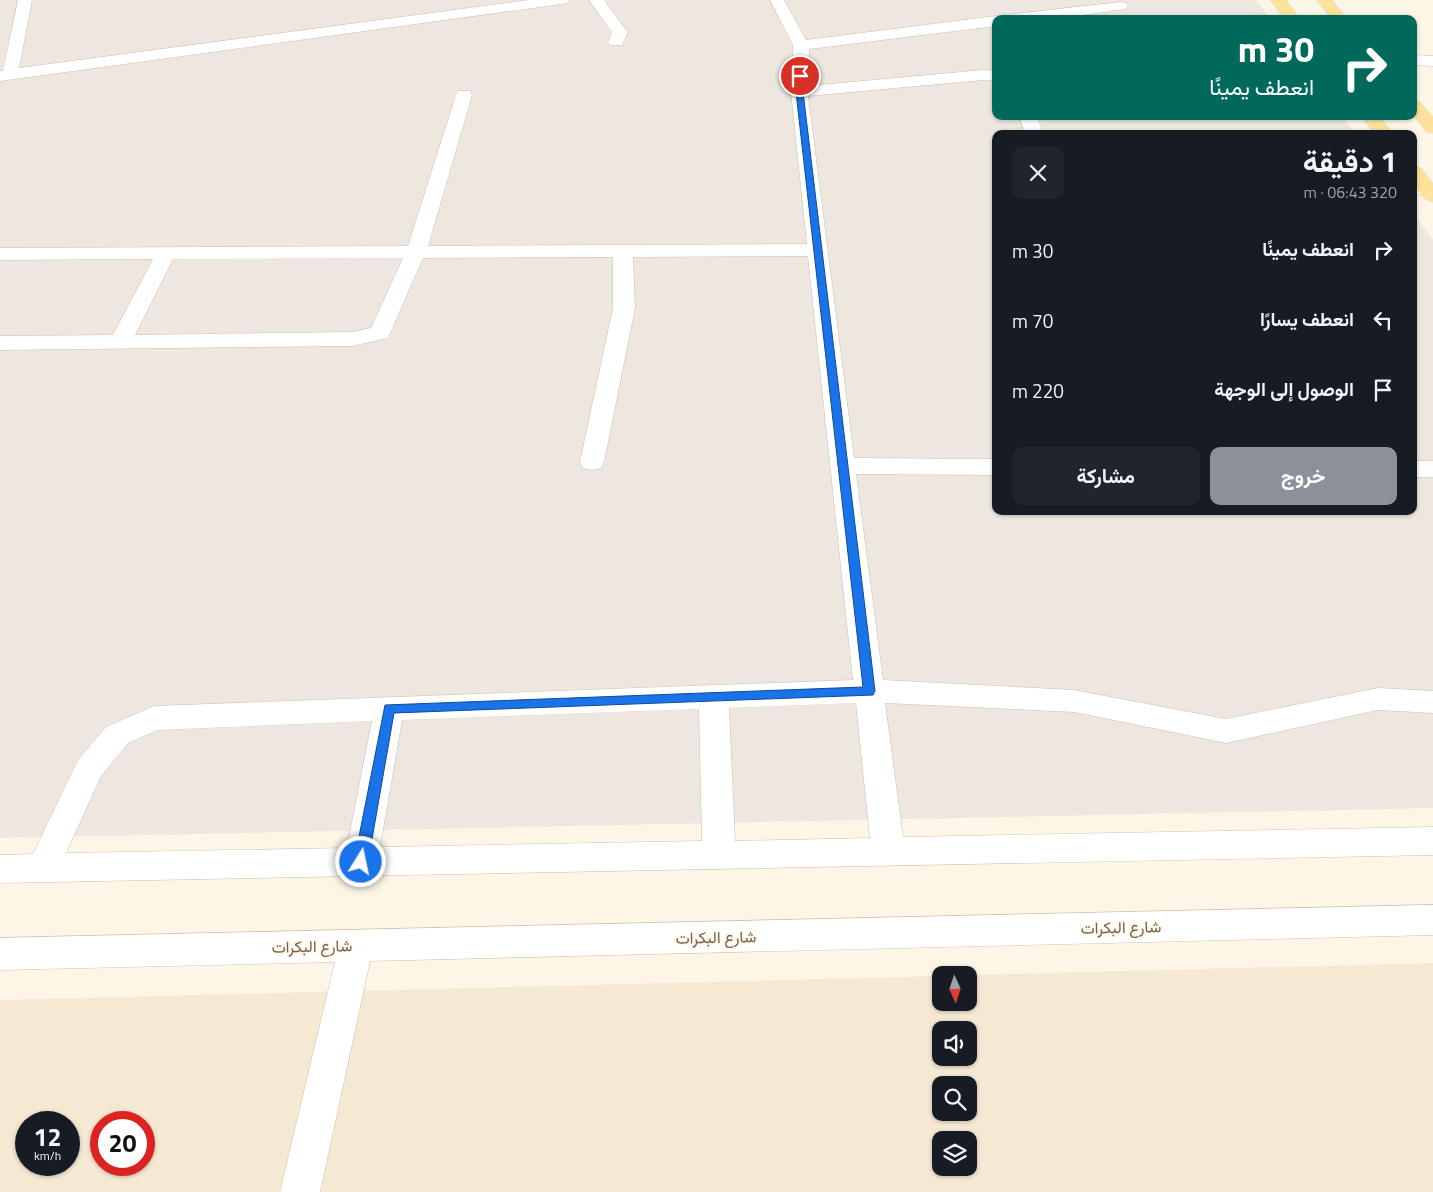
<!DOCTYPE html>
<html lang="ar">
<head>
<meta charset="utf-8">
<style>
	:root { --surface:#171b24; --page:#20242c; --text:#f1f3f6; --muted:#9ea1a6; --accent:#8c9099 }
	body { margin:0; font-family:"Titillium Web",Vazirmatn,sans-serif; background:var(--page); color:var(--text); direction:rtl; height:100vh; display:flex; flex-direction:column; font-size:19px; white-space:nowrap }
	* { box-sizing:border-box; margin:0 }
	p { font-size:16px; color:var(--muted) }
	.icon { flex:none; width:28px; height:28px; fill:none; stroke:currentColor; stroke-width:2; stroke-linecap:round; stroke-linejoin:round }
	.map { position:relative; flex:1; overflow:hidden; direction:ltr }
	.panel { position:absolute; left:992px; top:130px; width:425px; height:385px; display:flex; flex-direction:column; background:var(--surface); border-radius:10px; box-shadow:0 1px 4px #0004; direction:rtl }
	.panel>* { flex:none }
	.banner { position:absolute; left:992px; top:15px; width:425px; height:105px; border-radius:10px; box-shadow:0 1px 4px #0004; direction:rtl; background:#00695c; color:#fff; overflow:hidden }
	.needle { width:32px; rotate:177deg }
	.tools { position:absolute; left:932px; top:966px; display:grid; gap:10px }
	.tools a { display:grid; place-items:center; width:45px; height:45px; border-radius:10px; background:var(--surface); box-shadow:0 1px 4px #0004; font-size:25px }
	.speed { position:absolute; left:15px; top:1111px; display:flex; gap:10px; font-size:25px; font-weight:700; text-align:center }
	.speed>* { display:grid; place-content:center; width:65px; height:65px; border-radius:50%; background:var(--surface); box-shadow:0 1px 4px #0004; line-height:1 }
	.speed small { font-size:12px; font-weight:400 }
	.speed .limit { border:8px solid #d22; background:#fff; color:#111 }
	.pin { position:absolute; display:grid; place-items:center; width:42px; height:42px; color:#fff; margin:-21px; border:2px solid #fff; border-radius:50%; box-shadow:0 1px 5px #0007 }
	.me { position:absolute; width:55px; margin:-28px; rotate:10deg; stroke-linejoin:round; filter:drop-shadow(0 0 4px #0008) }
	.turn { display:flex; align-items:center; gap:18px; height:105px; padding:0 20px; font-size:22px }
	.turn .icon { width:65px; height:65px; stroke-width:2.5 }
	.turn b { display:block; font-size:35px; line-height:42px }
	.round { display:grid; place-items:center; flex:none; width:52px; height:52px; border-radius:10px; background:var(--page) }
	.head { display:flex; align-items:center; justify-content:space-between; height:85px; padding:0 20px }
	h1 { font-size:30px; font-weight:700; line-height:38px }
	.primary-button { display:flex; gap:10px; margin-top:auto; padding:10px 20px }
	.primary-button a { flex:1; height:58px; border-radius:10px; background:var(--accent); color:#fff; font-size:20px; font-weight:700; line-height:58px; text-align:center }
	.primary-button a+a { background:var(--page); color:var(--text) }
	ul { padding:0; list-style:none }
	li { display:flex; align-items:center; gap:15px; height:70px; padding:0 20px }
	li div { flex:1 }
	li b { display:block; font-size:19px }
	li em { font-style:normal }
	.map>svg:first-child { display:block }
	.residential { fill:#f5e9d4; fill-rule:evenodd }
	.industrial { fill:#ede7e0 }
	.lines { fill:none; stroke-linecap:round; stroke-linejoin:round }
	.minor-casing { stroke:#cfbfab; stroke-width:1 }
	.major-casing { stroke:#dcd5d0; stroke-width:1 }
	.minor { fill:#fff; fill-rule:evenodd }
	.major { fill:#fde29c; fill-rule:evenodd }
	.route { fill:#1a73e8; stroke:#114b97 }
	.labels { text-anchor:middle; stroke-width:4; stroke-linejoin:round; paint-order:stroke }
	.near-street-label { font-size:16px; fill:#775e49; stroke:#fffaed }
</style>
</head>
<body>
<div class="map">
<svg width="1433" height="1192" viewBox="0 0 1433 1192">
	<rect width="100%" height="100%" fill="#fdf6e6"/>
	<path class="residential" d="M1433,963V1192H0V1000L941,976V1002H969V975H963ZM941,1030H969V1058H941ZM941,1085H969V1112H941ZM26,1122H69V1165H26ZM101,1122H144V1165H101ZM941,1140H969V1168H941Z"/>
	<polygon class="industrial" points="0,0 1256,0 1270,19 996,19 996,116 1342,116 1355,134 996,134 996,511 1414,511 1414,214 1433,240 1433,808 0,838"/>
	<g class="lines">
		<defs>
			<g id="minor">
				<polygon points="18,0 32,0 19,68 529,0 569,0 567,3 562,4 0,81 0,71 3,71"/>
				<polygon points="589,0 604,0 625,29 628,32 622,45 610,45 608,42 612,32"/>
				<path d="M770,0H784L806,40L996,16L1002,19H996V26L809,49L808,86L983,70L996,71V81L983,80L808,96L854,458L996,459V475L856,474L883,680L1074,690L1226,719L1378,688L1433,691V713L1378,710L1226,743L1074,712L885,703L903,837L1433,827V855L0,883V855L33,854L78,760L106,727L154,706L853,680L808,256L633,257L635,308L604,462L601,468L592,470L583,468L580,462L613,308V257L423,258L388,338L352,346L0,350V336L113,335L153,259L0,260V248L408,246L456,95L458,91H470L472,95L428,246L807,244L791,92L793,45ZM403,258L371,328L352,332L135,335L173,259ZM856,703L870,838L735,841L729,708ZM699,709L702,841L380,847L402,720ZM372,721L347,848L66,853L101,776L128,743L158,730Z"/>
				<polygon points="1121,2 1126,3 1128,6 1126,9 1053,19 1006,19 1008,16 1013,14"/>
				<polygon points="1414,55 1433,56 1433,66 1414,65"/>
				<polygon points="1019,116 1037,116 1043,134 1025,134"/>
				<polygon points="1414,183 1433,185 1433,193 1414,195"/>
				<rect x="1414" y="461" width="19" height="16"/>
				<polygon points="1433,905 1433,935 370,961 320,1192 280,1192 335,962 0,970 0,938"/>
			</g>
			<g id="major">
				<polygon points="1271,0 1286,0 1300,19 1285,19"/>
				<polygon points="1317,0 1332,0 1347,19 1332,19"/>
				<polygon points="1414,101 1420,102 1433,117 1433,133 1427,132 1414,116"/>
				<polygon points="1362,116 1379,116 1393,134 1375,134"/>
				<path d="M1414,166L1421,168L1433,184V202C1416,197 1413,181 1414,166Z"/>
			</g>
		</defs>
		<use href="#minor" class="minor-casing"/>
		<use href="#major" class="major-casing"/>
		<use href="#minor" class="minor"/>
		<use href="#major" class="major"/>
	</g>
	<polygon class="route" points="800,74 803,76 803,92 875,691 873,695 394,713 368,862 366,866 361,868 356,866 354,862 385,705 863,687 796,92 796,76"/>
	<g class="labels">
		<g class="near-street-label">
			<text transform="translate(1121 927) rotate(-1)" y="6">شارع البكرات</text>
			<text transform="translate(716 937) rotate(-1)" y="6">شارع البكرات</text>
			<text transform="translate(312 946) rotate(-1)" y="6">شارع البكرات</text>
		</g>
	</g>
</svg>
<div class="tools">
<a><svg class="needle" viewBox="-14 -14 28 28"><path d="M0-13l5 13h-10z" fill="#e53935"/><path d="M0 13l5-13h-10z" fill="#9ea1a6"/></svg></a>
<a><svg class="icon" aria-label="sound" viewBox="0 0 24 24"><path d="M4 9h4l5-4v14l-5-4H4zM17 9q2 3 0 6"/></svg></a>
<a><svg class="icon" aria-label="search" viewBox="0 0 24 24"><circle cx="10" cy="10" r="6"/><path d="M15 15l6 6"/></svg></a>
<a><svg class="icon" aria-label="layers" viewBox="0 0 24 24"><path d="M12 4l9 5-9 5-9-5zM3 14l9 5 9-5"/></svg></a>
</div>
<div class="speed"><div>12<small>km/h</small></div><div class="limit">20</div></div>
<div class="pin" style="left:800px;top:76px;background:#d93025"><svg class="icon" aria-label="arrive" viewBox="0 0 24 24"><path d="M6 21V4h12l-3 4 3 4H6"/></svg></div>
<svg class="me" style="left:361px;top:862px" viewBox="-20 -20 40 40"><circle r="17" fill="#1a73e8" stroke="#fff" stroke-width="3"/><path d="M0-11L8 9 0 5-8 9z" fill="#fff"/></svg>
<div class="banner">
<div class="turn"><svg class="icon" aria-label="right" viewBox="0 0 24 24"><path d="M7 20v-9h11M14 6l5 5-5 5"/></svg><div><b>30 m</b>انعطف يمينًا</div></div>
</div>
<section class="panel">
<div class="head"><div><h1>1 دقيقة</h1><p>320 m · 06:43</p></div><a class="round"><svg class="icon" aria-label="close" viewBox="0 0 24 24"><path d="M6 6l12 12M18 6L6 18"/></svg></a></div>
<ul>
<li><svg class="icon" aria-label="right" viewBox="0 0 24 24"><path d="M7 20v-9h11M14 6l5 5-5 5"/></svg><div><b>انعطف يمينًا</b></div><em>30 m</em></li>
<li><svg class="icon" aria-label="left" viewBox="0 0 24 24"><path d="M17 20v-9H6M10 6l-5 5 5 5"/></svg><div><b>انعطف يسارًا</b></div><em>70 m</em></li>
<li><svg class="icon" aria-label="arrive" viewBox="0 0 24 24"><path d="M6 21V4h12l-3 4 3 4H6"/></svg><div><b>الوصول إلى الوجهة</b></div><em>220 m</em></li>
</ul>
<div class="primary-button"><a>خروج</a><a>مشاركة</a></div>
</section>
</div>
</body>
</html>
